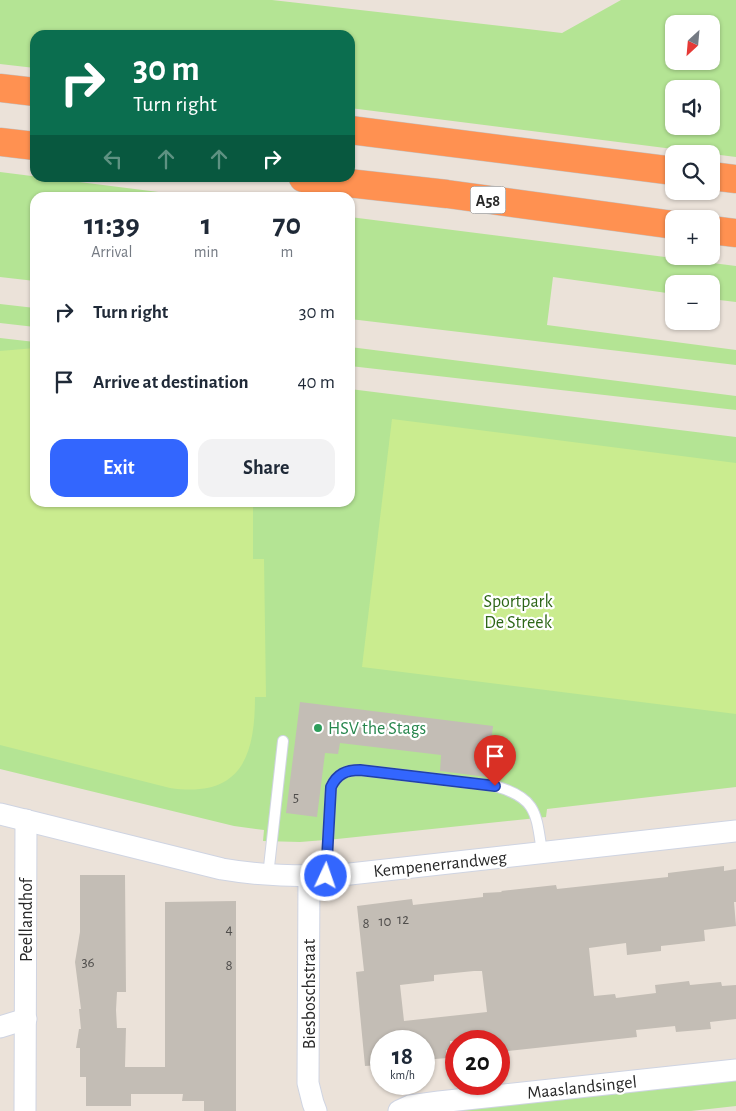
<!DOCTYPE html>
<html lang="en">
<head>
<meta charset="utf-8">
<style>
	:root { --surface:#fff; --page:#f2f2f3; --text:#1f2937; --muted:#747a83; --accent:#3366fe }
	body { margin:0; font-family:"Alegreya Sans",sans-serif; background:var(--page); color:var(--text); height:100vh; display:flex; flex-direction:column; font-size:19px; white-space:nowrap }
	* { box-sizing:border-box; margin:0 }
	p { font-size:16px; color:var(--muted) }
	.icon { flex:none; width:28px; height:28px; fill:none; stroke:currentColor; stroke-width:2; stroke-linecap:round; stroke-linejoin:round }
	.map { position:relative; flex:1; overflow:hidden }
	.panel { position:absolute; left:30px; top:192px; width:325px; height:315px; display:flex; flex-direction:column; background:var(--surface); border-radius:15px; box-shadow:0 1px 4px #0004 }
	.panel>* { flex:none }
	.guide { position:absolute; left:30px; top:30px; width:325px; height:152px; border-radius:15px; box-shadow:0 1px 4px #0004; background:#0b6e4f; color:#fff; overflow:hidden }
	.needle { width:32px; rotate:206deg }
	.buttons { position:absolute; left:665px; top:15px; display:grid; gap:10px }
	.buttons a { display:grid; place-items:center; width:55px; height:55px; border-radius:10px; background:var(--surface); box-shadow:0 1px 4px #0004; font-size:25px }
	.speed { position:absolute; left:370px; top:1030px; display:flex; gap:10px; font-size:25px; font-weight:700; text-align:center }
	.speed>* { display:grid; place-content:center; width:65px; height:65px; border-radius:50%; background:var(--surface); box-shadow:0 1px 4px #0004; line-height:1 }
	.speed small { font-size:12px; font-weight:400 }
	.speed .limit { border:8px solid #d22; background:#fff; color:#111 }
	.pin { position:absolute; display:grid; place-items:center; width:42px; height:42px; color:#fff; margin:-51px -21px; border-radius:50% 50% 50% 0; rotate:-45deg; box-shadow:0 0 5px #0007 }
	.pin .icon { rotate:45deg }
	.me { position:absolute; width:55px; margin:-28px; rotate:3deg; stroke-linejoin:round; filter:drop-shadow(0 0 4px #0008) }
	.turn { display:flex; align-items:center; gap:18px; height:105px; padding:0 20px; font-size:22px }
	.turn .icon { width:65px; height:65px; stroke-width:2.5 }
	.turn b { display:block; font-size:35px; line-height:42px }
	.lanes { display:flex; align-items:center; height:48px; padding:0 20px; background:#0003; justify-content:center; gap:25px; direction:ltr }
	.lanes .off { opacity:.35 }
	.eta { display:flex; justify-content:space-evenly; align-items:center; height:85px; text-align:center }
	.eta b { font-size:30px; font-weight:700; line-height:35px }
	.primary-button { display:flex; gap:10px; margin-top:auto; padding:10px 20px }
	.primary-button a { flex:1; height:58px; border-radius:15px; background:var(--accent); color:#fff; font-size:20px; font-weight:700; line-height:58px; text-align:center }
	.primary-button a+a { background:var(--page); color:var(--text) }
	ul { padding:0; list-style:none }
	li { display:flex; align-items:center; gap:15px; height:70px; padding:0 20px }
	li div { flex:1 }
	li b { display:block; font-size:19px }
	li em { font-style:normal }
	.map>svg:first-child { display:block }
	.green { fill:#b4e494; fill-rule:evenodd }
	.pitch { fill:#caec8f }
	.building { fill:#c3bdb5; fill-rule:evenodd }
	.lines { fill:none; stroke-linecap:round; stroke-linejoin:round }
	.lane-casing { stroke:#cfd4e2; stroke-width:12 }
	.street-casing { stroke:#cfd4e2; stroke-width:23 }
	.highway-casing { stroke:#c3c3c3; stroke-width:29 }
	.lane { stroke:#fff; stroke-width:10 }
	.street { stroke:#fff; stroke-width:21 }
	.highway { stroke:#ff9151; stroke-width:28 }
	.route-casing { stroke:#2142a5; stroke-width:12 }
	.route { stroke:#3366fe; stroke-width:9 }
	.leisure-dot { fill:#2e9e5b; stroke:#fff; stroke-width:2 }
	.labels { text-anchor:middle; stroke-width:4.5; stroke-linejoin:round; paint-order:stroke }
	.number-label { font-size:15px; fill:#4f4d4b }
	.shield { fill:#fff; stroke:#686868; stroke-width:1 }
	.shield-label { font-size:16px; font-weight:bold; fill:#282828 }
	.park-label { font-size:18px; fill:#2d6617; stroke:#fff }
	.leisure-label { font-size:18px; fill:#27864d; stroke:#fff; text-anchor:start }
	.street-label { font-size:18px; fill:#282828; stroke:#fff }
</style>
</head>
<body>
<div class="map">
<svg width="736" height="1111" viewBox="0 0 736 1111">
	<rect width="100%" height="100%" fill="#ebe2d9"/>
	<g class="green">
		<path d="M0,0H272L562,33L621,0H736V157L350,108V35H35V68L0,64ZM674,24H711V61H674ZM674,89H711V126H674Z"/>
		<polygon points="0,172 198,197 35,198 35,281 0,277"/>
		<polygon points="350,217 736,266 736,302 711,299 711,284 674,284 674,294 553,277 547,325 736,350 736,365 350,319"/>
		<polygon points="0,304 35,308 35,327 0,323"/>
		<polygon points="0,338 35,342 35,502 350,502 350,389 736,437 736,787 547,809 546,817 537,818 337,839 300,842 263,841 264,830 234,826 0,769"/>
		<polygon points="350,347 736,396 736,410 350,366"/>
		<polygon points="736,1077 736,1106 691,1111 418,1111"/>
	</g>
	<g class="pitch">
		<path d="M35,348V502L253,503V559H264L266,697H255C255,758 240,798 170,788L0,745V351Z"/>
		<polygon points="392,419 736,463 736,714 362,667"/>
	</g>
	<g class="building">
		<polygon points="300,702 493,726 487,777 440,771 441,755 340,743 338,754 325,753 317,817 286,813"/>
		<path d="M724,866V871L736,869V902H734L736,926L704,930L705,941L661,946V951L627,955L626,943L589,948L594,996L615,994L616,998L656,993L655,985L689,981L690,985L721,982L722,986L736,985V1019L710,1022L711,1029L676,1032L675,1026L636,1030L637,1037L499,1052V1041H450L451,1050H446L447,1058L424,1060V1041H381V1065L365,1066L356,972L364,971L357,906L412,899L413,905L483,897V893L502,892L501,891L556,885L557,889L668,877V873ZM474,971H482L487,1012L404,1021L400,985L434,981V975Z"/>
		<polygon points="80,875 125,875 126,992 117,992 116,1010 117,1028 126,1028 125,1067 165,1067 165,902 236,901 236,1111 204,1111 204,1101 182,1101 183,1094 131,1094 131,1106 86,1106 86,1077 80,1077 80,1048 76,1048 79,1029 81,1029 79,1009 81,1009 75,962 80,932"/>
	</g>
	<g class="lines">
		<defs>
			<g id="lane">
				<polyline points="268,876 283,741"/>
				<path d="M326,876L331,787C337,774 346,770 360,770L495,786C537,798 536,813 542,852"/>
			</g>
			<g id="street">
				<path d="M0,814L222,869C263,876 299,877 341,875L736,831"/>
				<polyline points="309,877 308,1083 313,1103 316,1111"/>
				<polyline points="0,1027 26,1019"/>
				<polyline points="25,1111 26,820"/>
				<polyline points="399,1111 410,1106 439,1102 736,1070"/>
			</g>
			<g id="highway">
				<polyline points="0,88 35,92"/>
				<polyline points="350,130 674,171"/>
				<polyline points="0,142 35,146"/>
				<polyline points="711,176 736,179"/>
				<polyline points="303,178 447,194 674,225"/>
				<polyline points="711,230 736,233"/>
			</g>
		</defs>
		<use href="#lane" class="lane-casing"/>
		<use href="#street" class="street-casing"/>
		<use href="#highway" class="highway-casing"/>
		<use href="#lane" class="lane"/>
		<use href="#street" class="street"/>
		<use href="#highway" class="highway"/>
	</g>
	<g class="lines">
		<defs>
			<path id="route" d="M326,876L331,787C337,774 346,770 360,770L495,786"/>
		</defs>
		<use href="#route" class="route-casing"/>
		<use href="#route" class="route"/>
	</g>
	<circle class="leisure-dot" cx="318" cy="728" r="5"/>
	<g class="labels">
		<g class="number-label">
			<text x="296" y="802">5</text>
			<text x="403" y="924">12</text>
			<text x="385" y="926">10</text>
			<text x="366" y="928">8</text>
			<text x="229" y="934">4</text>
			<text x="88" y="967">36</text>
			<text x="229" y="970">8</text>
		</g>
		<rect class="shield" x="470.5" y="186.5" width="35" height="27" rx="4"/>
		<g class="shield-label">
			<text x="488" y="206">A58</text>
		</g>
		<g class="park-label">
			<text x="518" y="607">Sportpark<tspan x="518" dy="21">De Streek</tspan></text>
		</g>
		<g class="leisure-label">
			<text x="328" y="734">HSV the Stags</text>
		</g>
		<g class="street-label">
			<text transform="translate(440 864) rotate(-6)" y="6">Kempenerrandweg</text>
			<text transform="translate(26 920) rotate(-90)" y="6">Peellandhof</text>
			<text transform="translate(309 994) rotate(-90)" y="6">Biesboschstraat</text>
			<text transform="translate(582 1087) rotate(-6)" y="6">Maaslandsingel</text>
		</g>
	</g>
</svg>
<div class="buttons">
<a><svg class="needle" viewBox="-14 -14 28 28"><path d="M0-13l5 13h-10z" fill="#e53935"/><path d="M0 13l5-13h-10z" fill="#747a83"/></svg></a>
<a><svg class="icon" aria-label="sound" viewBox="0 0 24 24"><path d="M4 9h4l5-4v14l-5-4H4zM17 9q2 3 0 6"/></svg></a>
<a><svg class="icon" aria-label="search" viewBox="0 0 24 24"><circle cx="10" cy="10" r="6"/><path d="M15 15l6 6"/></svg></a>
<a>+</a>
<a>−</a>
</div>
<div class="speed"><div>18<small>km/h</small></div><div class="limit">20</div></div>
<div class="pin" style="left:495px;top:786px;background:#d93025"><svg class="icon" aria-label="arrive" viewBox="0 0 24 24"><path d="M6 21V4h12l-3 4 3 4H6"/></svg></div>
<svg class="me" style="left:326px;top:876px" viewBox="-20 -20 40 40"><circle r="17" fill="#3366fe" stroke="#fff" stroke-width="3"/><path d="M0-11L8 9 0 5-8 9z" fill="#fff"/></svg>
<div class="guide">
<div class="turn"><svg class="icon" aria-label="right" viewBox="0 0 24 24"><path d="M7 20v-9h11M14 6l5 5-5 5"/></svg><div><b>30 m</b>Turn right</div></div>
<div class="lanes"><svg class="icon off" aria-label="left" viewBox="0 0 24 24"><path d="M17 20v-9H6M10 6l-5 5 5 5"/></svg><svg class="icon off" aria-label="ahead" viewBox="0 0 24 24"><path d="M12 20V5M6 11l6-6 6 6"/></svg><svg class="icon off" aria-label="ahead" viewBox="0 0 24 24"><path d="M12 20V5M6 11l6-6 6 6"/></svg><svg class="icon" aria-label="right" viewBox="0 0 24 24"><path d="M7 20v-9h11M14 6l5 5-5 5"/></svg></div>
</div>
<section class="panel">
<div class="eta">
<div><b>11:39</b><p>Arrival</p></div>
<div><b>1</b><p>min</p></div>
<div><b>70</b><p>m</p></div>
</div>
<ul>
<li><svg class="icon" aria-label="right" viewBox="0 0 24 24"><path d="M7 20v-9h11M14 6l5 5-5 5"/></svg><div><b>Turn right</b></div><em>30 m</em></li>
<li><svg class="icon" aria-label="arrive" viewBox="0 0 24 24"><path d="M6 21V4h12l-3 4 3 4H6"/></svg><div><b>Arrive at destination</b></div><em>40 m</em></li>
</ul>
<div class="primary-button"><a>Exit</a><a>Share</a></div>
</section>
</div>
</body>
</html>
